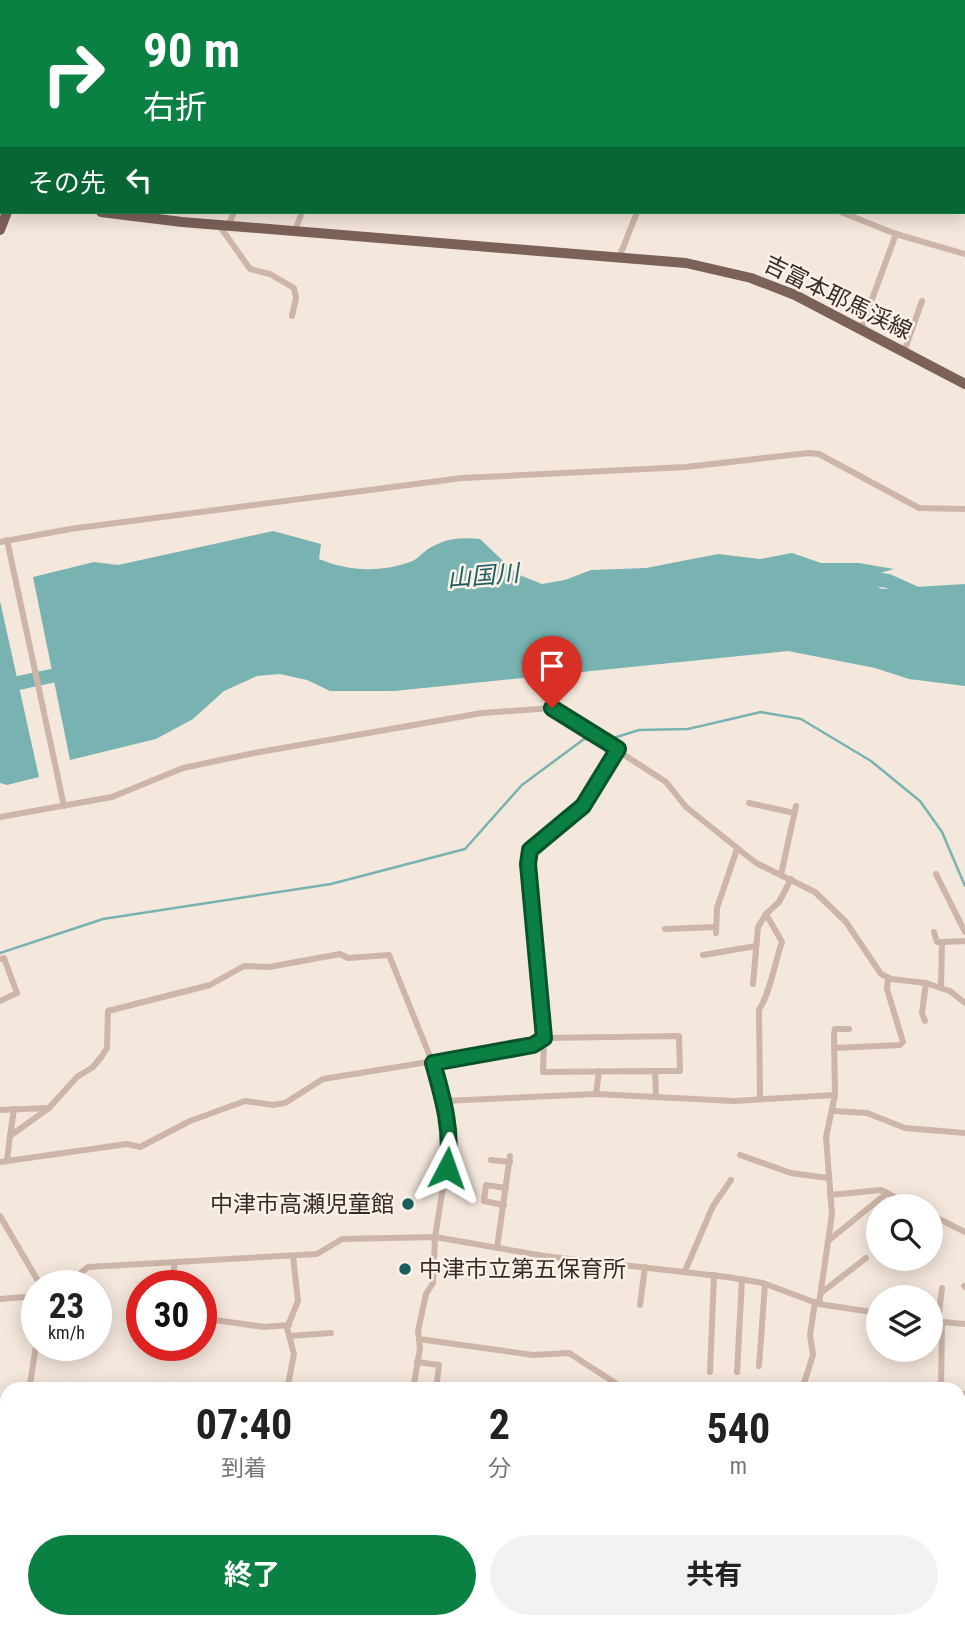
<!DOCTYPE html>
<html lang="ja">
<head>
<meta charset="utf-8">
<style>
	:root { --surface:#fff; --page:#f2f2f2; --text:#222; --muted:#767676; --accent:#0b8043 }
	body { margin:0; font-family:"Roboto Condensed","Noto Sans JP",sans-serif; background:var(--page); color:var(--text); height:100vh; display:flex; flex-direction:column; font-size:26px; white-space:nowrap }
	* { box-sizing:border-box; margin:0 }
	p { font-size:23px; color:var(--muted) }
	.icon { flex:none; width:38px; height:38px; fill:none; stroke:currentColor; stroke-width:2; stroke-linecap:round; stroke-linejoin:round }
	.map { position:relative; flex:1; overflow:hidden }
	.side { position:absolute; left:0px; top:1382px; width:966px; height:247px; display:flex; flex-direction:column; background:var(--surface); border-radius:21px 21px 0 0; box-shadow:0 4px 18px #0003 }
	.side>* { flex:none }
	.top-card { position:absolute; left:0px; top:0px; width:966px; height:214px; box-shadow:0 4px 18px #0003; background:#0b8043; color:#fff; overflow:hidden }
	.fabs { position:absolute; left:866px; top:1194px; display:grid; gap:14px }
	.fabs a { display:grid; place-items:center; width:77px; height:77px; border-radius:50%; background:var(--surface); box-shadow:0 4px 18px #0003; font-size:35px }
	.speed { position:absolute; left:21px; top:1270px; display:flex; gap:14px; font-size:35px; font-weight:700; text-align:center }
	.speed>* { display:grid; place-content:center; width:91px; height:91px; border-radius:50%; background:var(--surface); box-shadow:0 4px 18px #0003; line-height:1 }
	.speed small { font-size:18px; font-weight:400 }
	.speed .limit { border:10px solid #d22; background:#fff; color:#111 }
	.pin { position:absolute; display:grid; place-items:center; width:60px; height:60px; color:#fff; margin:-72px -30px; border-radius:50% 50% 50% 0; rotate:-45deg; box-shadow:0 0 7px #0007 }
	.pin .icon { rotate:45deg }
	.me { position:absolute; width:77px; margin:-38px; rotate:4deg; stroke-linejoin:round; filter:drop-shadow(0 0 5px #0008) }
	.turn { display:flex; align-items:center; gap:24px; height:147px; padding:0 28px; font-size:32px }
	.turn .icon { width:91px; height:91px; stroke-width:2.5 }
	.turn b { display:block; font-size:49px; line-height:60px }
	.then { display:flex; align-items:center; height:66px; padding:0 28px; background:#0003; gap:14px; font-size:26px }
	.eta { display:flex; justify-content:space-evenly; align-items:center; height:119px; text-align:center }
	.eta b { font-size:42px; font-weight:700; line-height:49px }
	.action { display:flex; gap:14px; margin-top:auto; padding:14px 28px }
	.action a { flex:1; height:80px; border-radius:42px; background:var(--accent); color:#fff; font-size:28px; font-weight:700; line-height:80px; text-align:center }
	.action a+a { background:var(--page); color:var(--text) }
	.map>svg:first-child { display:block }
	.water { fill:#79b3b1 }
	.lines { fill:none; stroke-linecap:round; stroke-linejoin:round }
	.stream { stroke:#79b3b1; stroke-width:2.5 }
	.river { stroke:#79b3b1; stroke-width:14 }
	.minor { stroke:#cdb5a7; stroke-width:6 }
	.secondary { stroke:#a18478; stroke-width:9 }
	.primary { stroke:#7c6158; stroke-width:10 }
	.route-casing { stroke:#07532c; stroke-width:18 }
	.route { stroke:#0b8043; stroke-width:12 }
	.poi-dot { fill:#1a5d5d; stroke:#fbf1e9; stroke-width:2.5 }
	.labels { text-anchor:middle; stroke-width:5; stroke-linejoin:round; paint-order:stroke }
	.street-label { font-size:23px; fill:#392c28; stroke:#fbf1e9 }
	.poi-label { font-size:23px; fill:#392c28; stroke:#fbf1e9; text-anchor:end }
	.water-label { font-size:24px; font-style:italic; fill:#1a5d5d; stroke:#fbf1e9 }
</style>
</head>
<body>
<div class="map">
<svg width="965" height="1629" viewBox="0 0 965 1629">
	<rect width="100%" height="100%" fill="#f4e7dc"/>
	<g class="water">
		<path d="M273,531L321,544L319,559C348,571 379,573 410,562C417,560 422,553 428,549C446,538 460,537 480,539L517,574L542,584L565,580L591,570L646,568L718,554L760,559L792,553L821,563H859L894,569L862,578L882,589L965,584V686L909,679L875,668L788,651L394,691H330L307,680L280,674L257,676L224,691L193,719L156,739L70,760L33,577L94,562L118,565Z"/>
		<polygon points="0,601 39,777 7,785 0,783"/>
	</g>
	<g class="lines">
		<g class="stream">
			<polyline points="607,740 639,730 688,729 761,712 801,719 871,761 920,801 942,832 965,886"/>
			<polyline points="0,953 103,919 331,884 465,849 522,785 584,739 600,741"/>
			<polyline points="553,1622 575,1629"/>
			<polyline points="393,1629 396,1622"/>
		</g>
		<g class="river">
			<polyline points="849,575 888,581 917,594"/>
			<polyline points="0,687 70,672"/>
		</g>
		<g class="minor">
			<polyline points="35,2 36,0"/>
			<polyline points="716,2 717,0"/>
			<polyline points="964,5 965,5"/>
			<polyline points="0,37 2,38"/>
			<polyline points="0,57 2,51"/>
			<polyline points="0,91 2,86"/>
			<polyline points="964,121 965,122"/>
			<polyline points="841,212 896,234 965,254"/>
			<polyline points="229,224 234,212"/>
			<polyline points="219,225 250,269 270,274 294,288 296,298 292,316"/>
			<polyline points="295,231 302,212"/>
			<polyline points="619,258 637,212"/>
			<polyline points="861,329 896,234"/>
			<polyline points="904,352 922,301"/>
			<polyline points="7,540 64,806"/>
			<polyline points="0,542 70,529 462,478 686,467 809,453 819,454 919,508 965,509"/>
			<polyline points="749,803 794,813"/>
			<polyline points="0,817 112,797 183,768 254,753 482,713 552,708 666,782 686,807 756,863 815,892 846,922 881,974 891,979 926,983 950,991 965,1003"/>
			<polyline points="936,874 965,932"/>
			<polyline points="781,875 796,806"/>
			<polyline points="665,929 716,927"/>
			<polyline points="934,932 937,942 942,942"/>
			<polyline points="716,933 717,908 737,849"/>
			<polyline points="703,955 756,946"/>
			<polyline points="0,959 4,958 17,993 0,1001"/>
			<polyline points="753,984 758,927 766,914"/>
			<polyline points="941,988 942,942 965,941"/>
			<polyline points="925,1021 922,1013 926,983"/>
			<polyline points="834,1048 900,1045 903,1042 887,989 888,978"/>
			<polyline points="655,1071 543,1072 544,1038 679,1036 680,1071 655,1071 656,1097"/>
			<polyline points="596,1094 599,1071"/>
			<polyline points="835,1095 834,1034 835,1029 849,1029"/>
			<path d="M760,1098L759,1009C768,1000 776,958 782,942L766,914L779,902L791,879"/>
			<polyline points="444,1101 596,1094 734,1101 835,1095 826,1137 832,1214 819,1304"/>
			<polyline points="0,1110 49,1108"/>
			<polyline points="834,1111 867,1113 905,1128 965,1133"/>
			<polyline points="10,1136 14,1109"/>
			<polyline points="740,1155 791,1173 828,1178"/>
			<polyline points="491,1160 510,1162"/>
			<polyline points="7,1161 10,1136 49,1108 77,1077 93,1067 102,1056 107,1048 108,1011 210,985 244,966 269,967 340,954 348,958 389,955 433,1064 444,1101 450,1144 435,1237 433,1283 426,1294 418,1331 420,1348 413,1390"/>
			<polyline points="0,1162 127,1144 140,1147 190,1121 245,1101 273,1105 285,1103 323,1079 533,1045 544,1038 528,864 530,850 583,806 618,749"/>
			<polyline points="830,1195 881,1190 912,1206"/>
			<polyline points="504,1205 484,1201 486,1185 506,1188"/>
			<polyline points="931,1215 965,1232"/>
			<polyline points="0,1216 41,1286"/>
			<polyline points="828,1241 887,1193"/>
			<polyline points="497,1248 510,1156"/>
			<polyline points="685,1271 713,1206 731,1180"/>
			<polyline points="65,1286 88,1267 317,1254 342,1239 435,1237 544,1256 727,1277 763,1283 819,1304 878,1313"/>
			<polyline points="171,1286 175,1262"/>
			<polyline points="964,1286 965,1287"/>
			<polyline points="821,1293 866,1258"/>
			<polyline points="0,1299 37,1296"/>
			<polyline points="640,1305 645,1267"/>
			<polyline points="201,1318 264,1327 289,1325"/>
			<polyline points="931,1321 965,1324"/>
			<polyline points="938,1322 942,1288"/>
			<polyline points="290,1336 331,1333"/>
			<polyline points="419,1339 533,1355 569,1353 626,1390"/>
			<polyline points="417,1362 439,1365 436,1390"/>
			<polyline points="759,1366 765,1284"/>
			<polyline points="710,1372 714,1275"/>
			<polyline points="737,1372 742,1279"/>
			<polyline points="29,1390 37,1340"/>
			<polyline points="287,1390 294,1354 287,1328 298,1301 293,1256"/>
			<polyline points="802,1390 813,1355 810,1335 815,1302"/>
			<polyline points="941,1390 942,1323"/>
			<polyline points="959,1395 965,1394"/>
			<polyline points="0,1406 7,1407"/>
			<polyline points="959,1472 965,1473"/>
			<polyline points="959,1613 965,1615"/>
			<polyline points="0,1616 7,1616"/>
			<polyline points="27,1622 31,1629"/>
			<polyline points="783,1622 783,1629"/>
			<polyline points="33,1629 46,1622"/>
			<polyline points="241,1629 242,1622"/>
			<polyline points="509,1629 510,1622"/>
			<polyline points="697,1629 699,1622"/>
			<polyline points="823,1629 823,1622"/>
			<polyline points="850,1629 851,1622"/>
			<polyline points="878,1629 879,1622"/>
			<polyline points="902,1629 903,1622"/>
		</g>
		<polyline class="secondary" points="0,179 2,179"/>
		<g class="primary">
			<polyline points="66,2 67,0"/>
			<polyline points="101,212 182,222 686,263 751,278 795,295 965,384"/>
			<polyline points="0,230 7,212"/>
		</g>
	</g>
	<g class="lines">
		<defs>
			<path id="route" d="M447,1168C453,1132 443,1098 433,1063L533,1045L544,1038L528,864L530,850L583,806L618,749L552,708"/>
		</defs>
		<use href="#route" class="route-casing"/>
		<use href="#route" class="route"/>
	</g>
	<g class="poi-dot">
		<circle cx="408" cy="1204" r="7"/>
		<circle cx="405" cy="1269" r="7"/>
	</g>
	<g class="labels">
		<g class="street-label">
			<text transform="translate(838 297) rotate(26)" y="8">吉富本耶馬渓線</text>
		</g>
		<g class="poi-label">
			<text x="394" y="1212">中津市高瀬児童館</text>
			<text x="419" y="1277" text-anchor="start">中津市立第五保育所</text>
		</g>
		<g class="water-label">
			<text transform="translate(483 576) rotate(-5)" y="8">山国川</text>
		</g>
	</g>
</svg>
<div class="fabs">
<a><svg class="icon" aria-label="search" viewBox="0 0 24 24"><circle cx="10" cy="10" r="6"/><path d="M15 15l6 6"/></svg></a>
<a><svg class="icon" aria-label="layers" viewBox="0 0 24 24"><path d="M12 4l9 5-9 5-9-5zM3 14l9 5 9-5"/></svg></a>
</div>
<div class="speed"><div>23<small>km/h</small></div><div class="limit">30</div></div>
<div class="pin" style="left:552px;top:708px;background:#d93025"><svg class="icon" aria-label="arrive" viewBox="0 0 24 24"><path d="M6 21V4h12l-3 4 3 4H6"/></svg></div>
<svg class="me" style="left:447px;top:1168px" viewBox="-20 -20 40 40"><path d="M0-17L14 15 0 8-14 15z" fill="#0b8043" stroke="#fff" stroke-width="4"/></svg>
<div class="top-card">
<div class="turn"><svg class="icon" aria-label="right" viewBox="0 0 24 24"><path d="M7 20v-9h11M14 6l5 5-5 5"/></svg><div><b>90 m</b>右折</div></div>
<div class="then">その先<svg class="icon" aria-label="left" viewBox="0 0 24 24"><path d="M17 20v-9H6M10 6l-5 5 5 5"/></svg></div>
</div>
<section class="side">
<div class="eta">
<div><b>07:40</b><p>到着</p></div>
<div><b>2</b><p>分</p></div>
<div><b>540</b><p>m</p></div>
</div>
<div class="action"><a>終了</a><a>共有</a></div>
</section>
</div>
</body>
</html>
